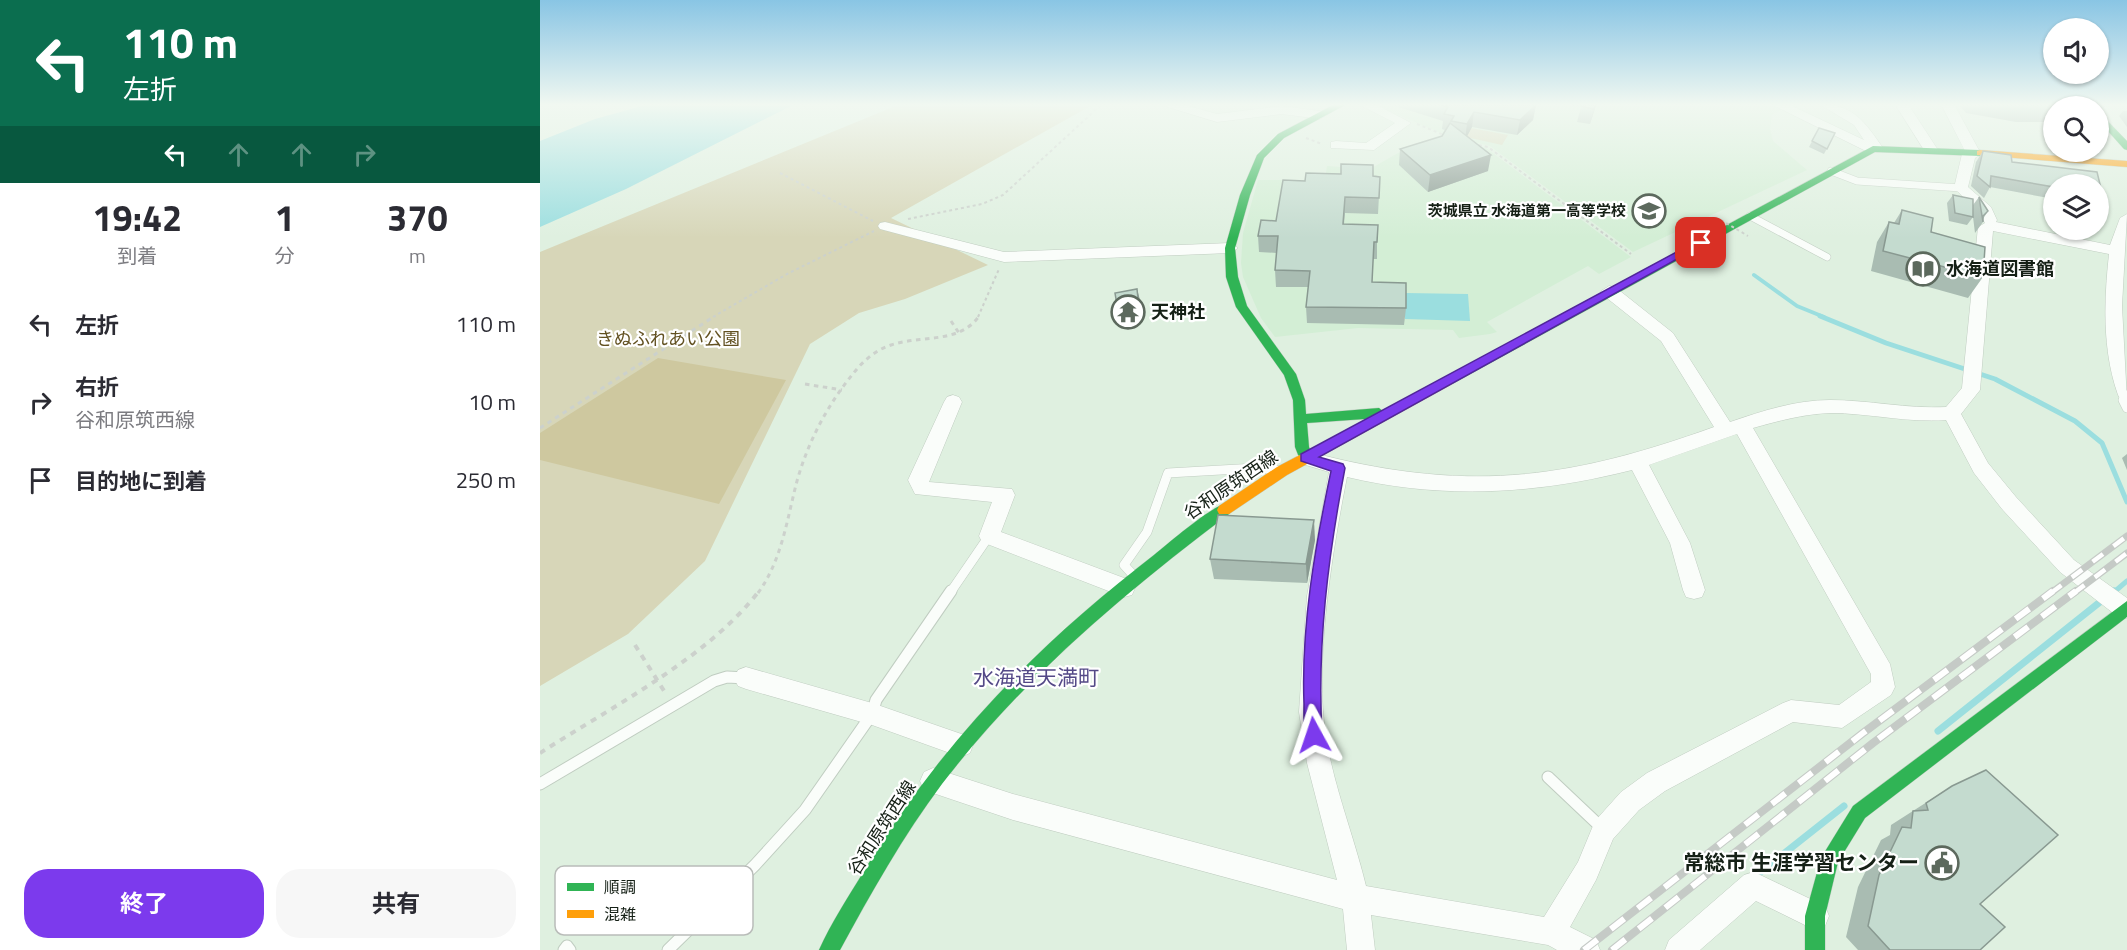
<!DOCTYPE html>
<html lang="ja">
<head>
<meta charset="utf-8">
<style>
	:root { --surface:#fff; --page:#f7f7f7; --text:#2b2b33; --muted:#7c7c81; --accent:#7c3aed }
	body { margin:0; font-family:"Titillium Web","Noto Sans JP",sans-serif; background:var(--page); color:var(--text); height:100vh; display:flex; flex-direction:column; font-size:22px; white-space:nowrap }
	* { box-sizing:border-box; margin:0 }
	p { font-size:20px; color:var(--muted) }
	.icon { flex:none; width:33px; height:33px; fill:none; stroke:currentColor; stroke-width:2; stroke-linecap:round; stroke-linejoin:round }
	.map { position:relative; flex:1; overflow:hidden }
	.panel { display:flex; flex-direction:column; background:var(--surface); width:540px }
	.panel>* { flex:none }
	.hud { background:#0b6e4f; color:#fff; overflow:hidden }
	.buttons { position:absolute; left:1503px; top:18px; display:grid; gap:12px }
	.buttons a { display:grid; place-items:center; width:66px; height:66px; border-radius:50%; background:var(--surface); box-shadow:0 2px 4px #0004; font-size:30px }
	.pin { position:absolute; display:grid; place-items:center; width:51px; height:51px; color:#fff; margin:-26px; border-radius:12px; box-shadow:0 3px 9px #0006 }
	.me { position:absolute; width:66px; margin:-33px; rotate:355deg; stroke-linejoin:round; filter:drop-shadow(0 0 4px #0008) }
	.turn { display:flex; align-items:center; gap:21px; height:126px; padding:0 24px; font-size:27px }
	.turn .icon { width:78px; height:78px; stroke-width:2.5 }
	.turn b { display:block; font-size:42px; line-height:51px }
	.lanes { display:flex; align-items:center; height:57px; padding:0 24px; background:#0003; justify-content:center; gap:30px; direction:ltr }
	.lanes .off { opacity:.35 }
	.eta { display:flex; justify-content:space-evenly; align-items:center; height:102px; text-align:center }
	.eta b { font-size:36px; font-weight:700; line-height:42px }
	.button { display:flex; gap:12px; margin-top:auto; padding:12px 24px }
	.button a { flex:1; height:69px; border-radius:24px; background:var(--accent); color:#fff; font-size:24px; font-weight:700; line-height:69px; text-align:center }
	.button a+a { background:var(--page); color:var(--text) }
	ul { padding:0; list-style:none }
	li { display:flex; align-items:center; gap:18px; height:78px; padding:0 24px }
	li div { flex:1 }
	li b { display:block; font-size:22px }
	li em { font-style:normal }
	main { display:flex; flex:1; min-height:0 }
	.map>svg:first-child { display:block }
	.built { fill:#d3eed5 }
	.green { fill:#d7d6b8 }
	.forest { fill:#cec89f }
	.water { fill:#9bdedf }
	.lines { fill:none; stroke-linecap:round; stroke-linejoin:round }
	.stream-far2 { stroke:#9bdedf; stroke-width:4 }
	.stream-far1 { stroke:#9bdedf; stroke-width:5 }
	.stream { stroke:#9bdedf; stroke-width:7 }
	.lane-far2-casing { stroke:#c0cdc1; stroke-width:8 }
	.lane-far1-casing { stroke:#c0cdc1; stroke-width:10 }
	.lane-casing { stroke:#c0cdc1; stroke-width:13 }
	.street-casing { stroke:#c0cdc1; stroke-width:1 }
	.fast-casing { stroke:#c0cdc1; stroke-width:1 }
	.slow-casing { stroke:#c0cdc1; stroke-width:1 }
	.path-far2 { stroke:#ccd1cc; stroke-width:2; stroke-dasharray:3 3; stroke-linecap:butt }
	.path-far1 { stroke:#ccd1cc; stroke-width:3; stroke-dasharray:4.5 4.5; stroke-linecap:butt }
	.path { stroke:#ccd1cc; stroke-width:4; stroke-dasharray:6 6; stroke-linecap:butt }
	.lane-far2 { stroke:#fafdfa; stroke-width:7 }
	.lane-far1 { stroke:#fafdfa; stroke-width:9 }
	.lane { stroke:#fafdfa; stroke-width:11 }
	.street { fill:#fafdfa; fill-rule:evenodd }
	.fast { fill:#30b455; fill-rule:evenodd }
	.slow { fill:#ff9f0a; fill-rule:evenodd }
	.rail-far1-casing { stroke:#c5cac6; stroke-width:7 }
	.rail-casing { stroke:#c5cac6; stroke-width:8 }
	.rail-far1 { stroke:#fff; stroke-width:4.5; stroke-dasharray:13; stroke-linecap:butt }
	.rail { stroke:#fff; stroke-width:6; stroke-dasharray:17; stroke-linecap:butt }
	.path-bridge { stroke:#ccd1cc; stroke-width:2; stroke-dasharray:3 3; stroke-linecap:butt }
	.wall { fill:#a9bcb2 }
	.shaded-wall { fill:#899991 }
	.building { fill:#c4dbcf; stroke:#899991; stroke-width:1.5 }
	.route { fill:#7c3aed; stroke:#51269a; stroke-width:1.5 }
	.labels { text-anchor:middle; stroke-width:4.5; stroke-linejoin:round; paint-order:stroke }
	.far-poi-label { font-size:15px; font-weight:bold; fill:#152016; stroke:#fff; text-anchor:end }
	.poi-label { font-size:18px; font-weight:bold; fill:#152016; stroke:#fff; text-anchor:start }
	.park-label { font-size:18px; fill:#625121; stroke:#fff }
	.street-label { font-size:18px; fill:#152016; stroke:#fff }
	.quarter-label { font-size:21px; fill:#544987; stroke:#fff }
	.near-poi-label { font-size:21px; font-weight:bold; fill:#152016; stroke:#fff; text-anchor:end }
	.key { fill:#fff; stroke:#b9bcb9; stroke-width:1.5 }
	.key-label { font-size:16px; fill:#152016 }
</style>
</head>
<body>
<main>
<section class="panel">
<div class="hud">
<div class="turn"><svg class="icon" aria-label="left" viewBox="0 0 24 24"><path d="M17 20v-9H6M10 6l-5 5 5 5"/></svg><div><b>110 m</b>左折</div></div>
<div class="lanes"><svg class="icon" aria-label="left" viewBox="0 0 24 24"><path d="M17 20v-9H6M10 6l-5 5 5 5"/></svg><svg class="icon off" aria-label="ahead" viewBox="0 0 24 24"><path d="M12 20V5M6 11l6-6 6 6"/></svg><svg class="icon off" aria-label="ahead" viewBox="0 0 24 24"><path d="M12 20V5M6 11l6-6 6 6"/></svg><svg class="icon off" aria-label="right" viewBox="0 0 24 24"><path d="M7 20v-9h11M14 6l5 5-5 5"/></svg></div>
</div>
<div class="eta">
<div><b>19:42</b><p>到着</p></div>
<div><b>1</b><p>分</p></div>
<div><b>370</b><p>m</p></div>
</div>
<ul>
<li><svg class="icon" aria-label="left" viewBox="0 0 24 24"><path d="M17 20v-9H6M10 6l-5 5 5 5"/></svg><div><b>左折</b></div><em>110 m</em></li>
<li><svg class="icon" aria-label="right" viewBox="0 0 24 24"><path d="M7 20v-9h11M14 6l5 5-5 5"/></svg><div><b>右折</b><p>谷和原筑西線</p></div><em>10 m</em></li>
<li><svg class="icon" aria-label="arrive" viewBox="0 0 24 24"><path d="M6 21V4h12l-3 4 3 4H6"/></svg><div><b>目的地に到着</b></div><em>250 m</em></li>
</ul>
<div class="button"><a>終了</a><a>共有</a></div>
</section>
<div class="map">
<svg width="1587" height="950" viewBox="0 0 1587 950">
	<rect width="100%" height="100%" fill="#dff0e0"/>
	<g class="built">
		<polygon points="835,105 1231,105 1241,110 1232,115 1230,129 1233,141 1267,170 1093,252 950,146 910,137"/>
		<polygon points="901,138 946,148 1091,257 1059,274 1048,266 947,322 957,332 950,334 919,338 913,330 818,328 735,337 721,318 703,277 701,263 703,233 718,180 785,180 787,166 830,169 858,153"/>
	</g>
	<g class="green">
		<polygon points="358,105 552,105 351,218 448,265 365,299 319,313 270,344 165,561 88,634 0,686 0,252"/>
		<polygon points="931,128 968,135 962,145 926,137"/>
	</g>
	<polygon class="forest" points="118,358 246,380 179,504 0,460 0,433"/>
	<g class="water">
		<polygon points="109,104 253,105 86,189 0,227 0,141 55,119"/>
		<polygon points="865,293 928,294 930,321 865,319"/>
	</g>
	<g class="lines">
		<polyline class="stream-far2" points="1214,275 1257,306 1284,317"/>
		<g class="stream-far1">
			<polyline points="1280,316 1346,343 1455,379 1535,421 1562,443 1587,502"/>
			<polyline points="1573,593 1587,581"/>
		</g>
		<g class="stream">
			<polyline points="1572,593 1574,591"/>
			<polyline points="1398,731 1565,598"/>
			<polyline points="1213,878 1304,806"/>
		</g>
		<defs>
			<g id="lane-far2">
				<polyline points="1291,171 1317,181 1421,188"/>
				<polyline points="1210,216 1287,257"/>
			</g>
			<g id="lane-far1">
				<polyline points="1586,395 1583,400 1587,408"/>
				<polyline points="594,576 584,565 607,532 628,473 716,468 736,470"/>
				<polyline points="410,593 449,536"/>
			</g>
			<g id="lane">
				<polyline points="1008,777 1063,829"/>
				<polyline points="0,784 174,681 187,677 206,678"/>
				<polyline points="24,950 27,946 30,950"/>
				<polyline points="128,950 215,865 265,810 332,714 336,700 411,591"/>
			</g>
			<g id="street">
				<polygon points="618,104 641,104 677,114 742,106 780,111 786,115 780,119 742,114 677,122"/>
				<polygon points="818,104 835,104 871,123 834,150 791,148 791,142 796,141 826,143 855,123"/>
				<path d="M1231,104H1248L1324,140L1314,125L1279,104C1313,104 1325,122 1343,148L1338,152H1328Z"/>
				<polygon points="1355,104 1368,104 1398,150 1396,153 1386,153"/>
				<path d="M1401,104H1414L1441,154L1435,158L1428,187L1451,207L1457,220L1456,222L1570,245L1580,218L1587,214L1582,306L1587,401L1581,400L1578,395C1562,350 1564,300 1569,254L1453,231L1440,390L1421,414L1448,463L1476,497L1534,560L1587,598V618L1577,616L1520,572L1462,509L1434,473L1406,420C1367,423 1329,413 1290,413C1264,414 1238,421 1213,428L1350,664L1355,687L1351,695L1302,728L1253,722L1125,791L1099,810L1073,839L1056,880L1030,927L1056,940L1060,950H1017L1008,945L831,915L835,950H807L803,909L473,820L384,790L380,781L384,772L393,768L473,794L797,880L767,763L759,712L767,596L789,472L759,463L756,458L759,453L766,451C923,493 1024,481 1174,427L1121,341L1063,295L1061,291L1069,286L1075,287L1133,333L1190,422C1222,411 1256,400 1290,400C1329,400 1367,409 1406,407L1422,388L1438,227L1445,223L1439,212L1414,188L1422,154L1425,151ZM1197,434L1331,674V682L1299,705L1251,700L1243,703L1107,773L1081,792L1055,821L1038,862L1004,917L826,886C813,832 790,778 784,722C776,650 793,548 807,477C904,500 997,494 1092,470L1130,543L1143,590L1146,597L1154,599L1162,597L1165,590L1150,543L1109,465Z"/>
				<polygon points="345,222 464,252 690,243 698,248 690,253 464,262 340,229 338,226 340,223"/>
				<polygon points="413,395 419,397 422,402 389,482 472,489 475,495 461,532 592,581 595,588 592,595 584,597 442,542 439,536 452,502 375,494 368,480 404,402 407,397"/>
				<polygon points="206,667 332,703 430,737 433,745 430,753 421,757 332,725 206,689 198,686 194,678 198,670"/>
				<polygon points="1214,872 1285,906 1289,916 1285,926 1275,930 1216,901 1160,950 1125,950 1129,940 1204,875"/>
			</g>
			<g id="fast">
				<polygon points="795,104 807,104 744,138 724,158 710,195 695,248 698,277 707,306 756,374 765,400 766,414 839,408 845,413 839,418 767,423 769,447 773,458 766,463 761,462 755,447 753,400 744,375 696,307 686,277 685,248 700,195 717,155 738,134"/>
				<polygon points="1558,111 1587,141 1587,150 1584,149 1558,120"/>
				<polygon points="1333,146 1440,150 1445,153 1440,156 1335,152 912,384 904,384 902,381 904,378"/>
				<path d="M684,504L689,506L691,510L689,514C583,594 483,678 402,784C363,836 331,893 300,950H279C291,923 309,896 324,871C400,744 497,645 614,555C630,542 667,510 684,504Z"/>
				<polygon points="1587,601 1587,617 1325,818 1298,862 1285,916 1285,950 1265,950 1265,916 1281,858 1313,806"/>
			</g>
			<g id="slow">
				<polygon points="1440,150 1587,161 1587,167 1437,155 1437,151"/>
				<polygon points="908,377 912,378 914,381 912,384 747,475 689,514 679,514 677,510 679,506 737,467"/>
			</g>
		</defs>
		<use href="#lane-far2" class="lane-far2-casing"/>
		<use href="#lane-far1" class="lane-far1-casing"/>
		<use href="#lane" class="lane-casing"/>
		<use href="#street" class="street-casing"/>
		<use href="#fast" class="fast-casing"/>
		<use href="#slow" class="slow-casing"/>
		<g class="path-far2">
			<polyline points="877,124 904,135"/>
			<polyline points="766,138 782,144"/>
			<polyline points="933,144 948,147 1091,254"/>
			<polyline points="240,173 333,221"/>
			<polyline points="368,219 442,204 463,195 562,104"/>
			<polyline points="173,317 247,274 334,231"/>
			<polyline points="438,317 459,269"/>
		</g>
		<g class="path-far1">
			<polyline points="411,321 419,333"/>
			<polyline points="265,384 302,390"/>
			<polyline points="0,428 175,316"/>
			<path d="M218,593C242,560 247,519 257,481C268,442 287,406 312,375C322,362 335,350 351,345C381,335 420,344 439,316"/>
		</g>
		<g class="path">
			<polyline points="95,645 126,694"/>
			<path d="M0,753C70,708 169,657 219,591"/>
		</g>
		<use href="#lane-far2" class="lane-far2"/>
		<use href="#lane-far1" class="lane-far1"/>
		<use href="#lane" class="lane"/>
		<use href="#street" class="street"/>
		<use href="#fast" class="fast"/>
		<use href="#slow" class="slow"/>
		<defs>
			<g id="rail-far1">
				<polyline points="1511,593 1587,536"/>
				<polyline points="1534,593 1587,553"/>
			</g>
			<g id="rail">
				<polyline points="1044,950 1323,733 1513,591"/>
				<polyline points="1072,950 1333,743 1536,591"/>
			</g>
		</defs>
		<use href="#rail-far1" class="rail-far1-casing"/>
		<use href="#rail" class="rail-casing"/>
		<use href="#rail-far1" class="rail-far1"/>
		<use href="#rail" class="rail"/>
		<polyline class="path-bridge" points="1181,220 1208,236"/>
	</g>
	<g class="wall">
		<polygon points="852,105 996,105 993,120 977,135 932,127 927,136 948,171 888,192 859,165 860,149 902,136 905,130 902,129 903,121"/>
		<polygon points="1028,105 1056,105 1050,124 1037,122 1041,107"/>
		<polygon points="1419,105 1566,105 1558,115 1558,106 1514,106 1514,122 1476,122 1426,113"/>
		<polygon points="1583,111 1587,111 1587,127 1579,116"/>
		<polygon points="1279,128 1295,133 1284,154 1269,147"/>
		<polygon points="1443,151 1472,162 1557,172 1567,213 1558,224 1558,184 1514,184 1514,199 1450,187 1444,198 1431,186 1436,162"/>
		<polygon points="833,176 840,177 838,214 805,213 804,224 837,242 837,259 833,259 832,282 866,308 864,325 767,323 766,307 768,287 736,287 735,270 737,253 719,252 718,236 736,221 765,181"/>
		<polygon points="1413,195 1433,205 1439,197 1448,211 1443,219 1443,222 1435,233 1433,217 1427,225 1409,221 1407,203"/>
		<polygon points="1362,210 1391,232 1443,277 1428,298 1331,271 1337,242 1349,222 1354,223"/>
		<polygon points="1587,454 1587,470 1582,458"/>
		<polygon points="775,540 767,583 674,579 670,559"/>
		<polygon points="1412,786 1440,904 1440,950 1318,950 1306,937 1318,887 1341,840 1350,835 1351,825"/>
	</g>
	<g class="shaded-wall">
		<polygon points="996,105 993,120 977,135 980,120"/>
		<polygon points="1055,105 1056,105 1050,124"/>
		<polygon points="934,112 932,127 925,140 927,124"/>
		<polygon points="951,155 948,171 888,192 890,175"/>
		<polygon points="597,289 600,300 602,319 581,322 578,311"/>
		<polygon points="774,520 775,540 767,583 766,564"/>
	</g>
	<g class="building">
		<polygon points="901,105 996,105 980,120 934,112 927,124 911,121 914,116 904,114 908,107"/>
		<polygon points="1041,105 1055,105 1054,109 1041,106"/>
		<polygon points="910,123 951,155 890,175 860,149 902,136"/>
		<polygon points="1279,128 1295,133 1287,149 1272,141"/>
		<polygon points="1443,151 1471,155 1472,162 1557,172 1567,213 1558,212 1558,184 1514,184 1514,187 1451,176 1450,187 1437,176"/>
		<polygon points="801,164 833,165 833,176 840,177 839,198 805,197 803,224 838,225 837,242 834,242 832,282 866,283 866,308 766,307 770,271 735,270 738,236 718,236 721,220 736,221 743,180 765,181 766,173 801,174"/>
		<polygon points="1413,195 1433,199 1433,217 1415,213"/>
		<polygon points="1439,197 1448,211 1443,216 1443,222"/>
		<polygon points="1362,210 1393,218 1391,232 1445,247 1443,277 1343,251 1349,222 1359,224"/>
		<polygon points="597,289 599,308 578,311 575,293"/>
		<polygon points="678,515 774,520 766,564 670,559"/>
		<polygon points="1446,770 1518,835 1440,904 1465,927 1440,950 1350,950 1328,926 1339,875 1362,827 1371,828 1373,811 1388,810 1386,803 1412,786"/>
	</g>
	<linearGradient id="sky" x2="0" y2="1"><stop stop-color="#89c5e4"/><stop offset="0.44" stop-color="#f1f8f1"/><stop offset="1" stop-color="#f1f8f1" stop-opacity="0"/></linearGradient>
	<rect width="1587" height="238" fill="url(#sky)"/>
	<path class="route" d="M1157,241L1166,243L779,457L803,464L805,468C788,557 777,644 782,735L780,741L774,743L768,741C763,730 764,716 764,704C761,626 775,547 791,471L761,461V454Z"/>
	<defs>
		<symbol id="school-ring" viewBox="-11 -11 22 22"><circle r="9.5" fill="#fff" stroke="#5c695d" stroke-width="1.5"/><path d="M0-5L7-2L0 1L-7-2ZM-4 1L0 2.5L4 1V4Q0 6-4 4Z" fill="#5c695d"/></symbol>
		<symbol id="library-ring" viewBox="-11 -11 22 22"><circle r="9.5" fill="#fff" stroke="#5c695d" stroke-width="1.5"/><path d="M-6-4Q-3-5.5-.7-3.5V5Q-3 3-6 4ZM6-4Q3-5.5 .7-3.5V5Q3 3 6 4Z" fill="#5c695d"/></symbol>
		<symbol id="temple-ring" viewBox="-11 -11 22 22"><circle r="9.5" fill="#fff" stroke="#5c695d" stroke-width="1.5"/><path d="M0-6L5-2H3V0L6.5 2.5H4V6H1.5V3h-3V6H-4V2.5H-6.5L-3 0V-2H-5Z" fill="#5c695d"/></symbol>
		<symbol id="civic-ring" viewBox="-11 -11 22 22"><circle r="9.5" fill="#fff" stroke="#5c695d" stroke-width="1.5"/><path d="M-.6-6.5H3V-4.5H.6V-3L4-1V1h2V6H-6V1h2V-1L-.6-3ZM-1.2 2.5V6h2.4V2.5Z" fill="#5c695d"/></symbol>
	</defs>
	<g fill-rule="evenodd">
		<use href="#school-ring" x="1090" y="192" width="38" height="38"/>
		<use href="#library-ring" x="1364" y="250" width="38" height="38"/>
		<use href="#temple-ring" x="569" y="293" width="38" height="38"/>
		<use href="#civic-ring" x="1383" y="844" width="38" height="38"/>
	</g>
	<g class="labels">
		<g class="far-poi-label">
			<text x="1086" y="216">茨城県立 水海道第一高等学校</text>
		</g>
		<g class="poi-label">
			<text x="1406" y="275">水海道図書館</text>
			<text x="611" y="318">天神社</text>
		</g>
		<g class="park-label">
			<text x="128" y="345">きぬふれあい公園</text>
		</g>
		<g class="street-label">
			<text transform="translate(691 485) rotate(-34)" y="6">谷和原筑西線</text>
			<text transform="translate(342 828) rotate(-57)" y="6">谷和原筑西線</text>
		</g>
		<g class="quarter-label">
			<text x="496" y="685">水海道天満町</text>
		</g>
		<g class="near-poi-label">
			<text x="1379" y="870">常総市 生涯学習センター</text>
		</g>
	</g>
	<rect x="15" y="866" width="198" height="69" rx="9" class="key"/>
	<rect x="27" y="883" width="27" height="8" fill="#30b455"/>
	<rect x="27" y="910" width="27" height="8" fill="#ff9f0a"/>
	<g class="key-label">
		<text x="64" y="893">順調</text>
		<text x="64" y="920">混雑</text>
	</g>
</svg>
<div class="buttons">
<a><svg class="icon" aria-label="sound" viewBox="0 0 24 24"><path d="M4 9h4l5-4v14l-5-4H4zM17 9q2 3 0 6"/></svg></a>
<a><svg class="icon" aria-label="search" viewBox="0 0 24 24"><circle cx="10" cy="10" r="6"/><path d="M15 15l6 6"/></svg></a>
<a><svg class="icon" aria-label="layers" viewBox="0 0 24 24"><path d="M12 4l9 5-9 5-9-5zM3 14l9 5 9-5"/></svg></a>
</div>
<div class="pin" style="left:1161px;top:243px;background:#d93025"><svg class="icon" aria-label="arrive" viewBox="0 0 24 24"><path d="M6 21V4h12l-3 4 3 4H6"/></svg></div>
<svg class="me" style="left:774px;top:735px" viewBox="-20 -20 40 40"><path d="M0-17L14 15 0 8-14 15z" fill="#7c3aed" stroke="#fff" stroke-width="4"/></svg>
</div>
</main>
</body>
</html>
